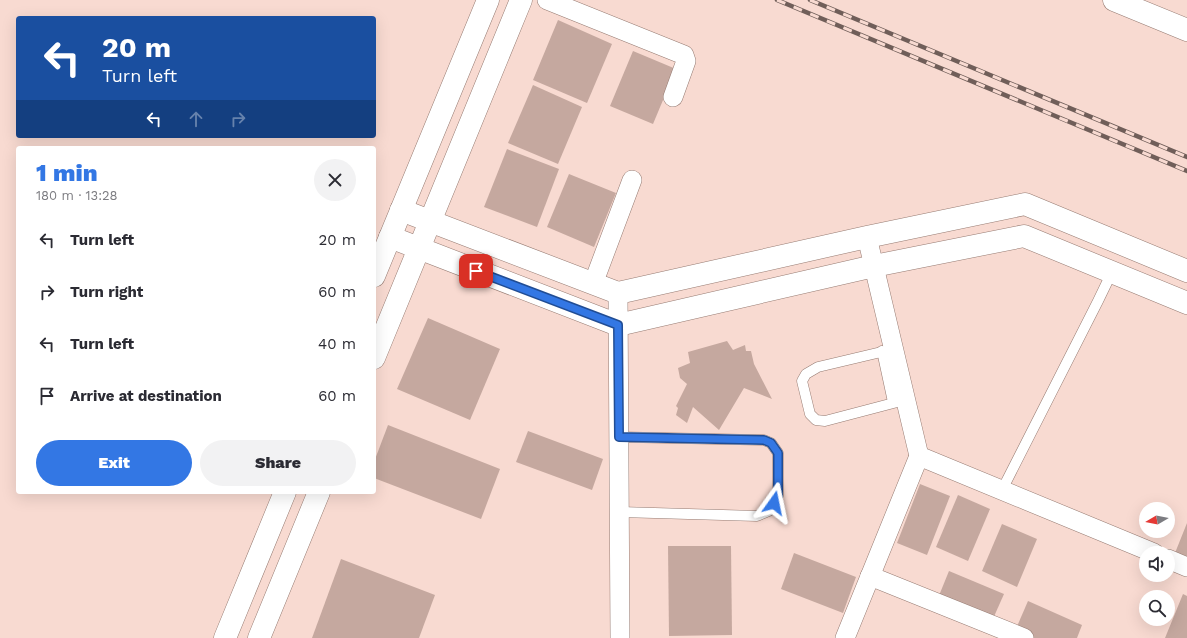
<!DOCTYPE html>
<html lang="en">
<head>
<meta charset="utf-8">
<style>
	:root { --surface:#fff; --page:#f2f2f3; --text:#2b2b33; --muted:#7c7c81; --accent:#3377e4 }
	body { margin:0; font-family:"Work Sans",sans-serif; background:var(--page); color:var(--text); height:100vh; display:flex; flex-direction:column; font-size:15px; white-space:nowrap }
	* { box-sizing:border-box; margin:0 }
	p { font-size:13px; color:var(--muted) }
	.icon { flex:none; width:22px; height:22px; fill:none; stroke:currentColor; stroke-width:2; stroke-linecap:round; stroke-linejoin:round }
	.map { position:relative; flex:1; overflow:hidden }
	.sheet { position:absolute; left:16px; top:146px; width:360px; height:348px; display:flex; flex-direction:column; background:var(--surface); border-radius:4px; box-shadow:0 4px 16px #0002 }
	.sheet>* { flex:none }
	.banner { position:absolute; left:16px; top:16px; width:360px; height:122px; border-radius:4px; box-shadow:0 4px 16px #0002; background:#1a4fa0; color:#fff; overflow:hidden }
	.needle { width:26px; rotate:260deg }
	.tools { position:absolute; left:1139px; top:502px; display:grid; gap:8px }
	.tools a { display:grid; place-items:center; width:36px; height:36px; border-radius:50%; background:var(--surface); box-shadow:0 4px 16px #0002; font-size:20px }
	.pin { position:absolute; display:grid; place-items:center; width:34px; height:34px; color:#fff; margin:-17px; border-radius:8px; box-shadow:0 2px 6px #0006 }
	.me { position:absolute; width:44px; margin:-22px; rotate:12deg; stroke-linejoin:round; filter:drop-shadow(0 0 3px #0008) }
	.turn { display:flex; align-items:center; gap:14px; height:84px; padding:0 20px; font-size:18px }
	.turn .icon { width:52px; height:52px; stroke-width:2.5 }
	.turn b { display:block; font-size:28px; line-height:34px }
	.lanes { display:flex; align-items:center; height:38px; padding:0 20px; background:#0003; justify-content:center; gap:20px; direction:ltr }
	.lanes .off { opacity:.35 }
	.round { display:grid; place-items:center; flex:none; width:42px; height:42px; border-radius:21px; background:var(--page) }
	.overview { display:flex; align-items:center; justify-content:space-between; height:68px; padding:0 20px }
	h1 { font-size:24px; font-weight:800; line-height:30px; color:var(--accent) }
	.primary-button { display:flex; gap:8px; margin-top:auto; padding:8px 20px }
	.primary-button a { flex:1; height:46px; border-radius:24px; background:var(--accent); color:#fff; font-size:16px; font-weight:800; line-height:46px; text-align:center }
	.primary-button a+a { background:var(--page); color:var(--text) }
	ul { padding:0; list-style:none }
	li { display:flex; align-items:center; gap:12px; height:52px; padding:0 20px }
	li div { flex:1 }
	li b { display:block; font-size:15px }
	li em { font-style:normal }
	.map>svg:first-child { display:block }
	.building { fill:#c5a89f }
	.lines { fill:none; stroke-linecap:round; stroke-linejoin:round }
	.service-casing { stroke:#967b72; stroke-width:11 }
	.minor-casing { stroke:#967b72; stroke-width:20 }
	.tertiary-casing { stroke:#967b72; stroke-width:23 }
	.service { stroke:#fff; stroke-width:10 }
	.minor { stroke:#fff; stroke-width:19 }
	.tertiary { stroke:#fff; stroke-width:22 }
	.rail-casing { stroke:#705e59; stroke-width:4.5 }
	.rail { stroke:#f8dad1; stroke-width:3; stroke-dasharray:9; stroke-linecap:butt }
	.route-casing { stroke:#214d94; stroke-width:10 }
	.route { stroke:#3377e4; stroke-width:7 }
</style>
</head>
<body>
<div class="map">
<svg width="1187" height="638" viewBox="0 0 1187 638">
	<rect width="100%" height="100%" fill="#f8dad1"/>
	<g class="building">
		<polygon points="558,20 612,44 587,103 533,80"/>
		<polygon points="633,51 676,69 653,124 610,106"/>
		<polygon points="533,85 582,107 558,164 508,143"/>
		<polygon points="507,149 559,169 537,227 484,207"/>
		<polygon points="569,174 616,193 594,247 547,227"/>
		<polygon points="428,318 500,349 470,420 397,389"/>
		<polygon points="727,341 733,350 745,345 746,351 751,351 754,364 772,399 744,388 719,430 693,407 687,423 676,415 678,408 676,406 687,384 680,378 678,368 690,363 688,352"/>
		<polygon points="388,425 500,469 481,519 374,478 374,462"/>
		<polygon points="528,431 603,459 592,490 516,462"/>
		<polygon points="920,484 950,496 927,555 897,543"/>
		<polygon points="958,495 990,509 968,561 936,547"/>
		<polygon points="1187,523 1187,563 1173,558"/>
		<polygon points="1002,524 1037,539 1017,587 982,571"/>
		<polygon points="668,546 731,546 732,635 669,636"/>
		<polygon points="794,553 856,577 843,613 781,589"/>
		<polygon points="341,559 435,595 419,638 312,638"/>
		<polygon points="949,571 1004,594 992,621 938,598"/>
		<polygon points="1183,594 1187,596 1187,638 1165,638"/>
		<polygon points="1028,601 1082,625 1077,638 1031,638 1015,631"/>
	</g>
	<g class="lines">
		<defs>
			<g id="service">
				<polyline points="894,349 818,367 806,374 802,381 810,414 816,420 825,421 905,400"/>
				<polyline points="882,351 893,402"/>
				<polyline points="619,437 764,440 771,443 778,453 778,496 769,511 757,516 620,512"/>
				<polyline points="1002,490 1098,301 1112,272"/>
			</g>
			<g id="minor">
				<polyline points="547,0 684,55 686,61 673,97"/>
				<polyline points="867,237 919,456 1154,553"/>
				<polyline points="593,284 632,180"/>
				<polyline points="618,293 620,638"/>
				<polyline points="1168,559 1187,567"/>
				<polyline points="870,576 1024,638"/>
				<polyline points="845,638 919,456"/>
			</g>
			<g id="tertiary">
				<polyline points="1114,0 1187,30"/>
				<polyline points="401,210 618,293 867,237 1025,204 1187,271"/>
				<polyline points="390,237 618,325 874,266 1024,236 1187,303"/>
				<polyline points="374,276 488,0"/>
				<polyline points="374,358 521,0"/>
				<polyline points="225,638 285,492"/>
				<polyline points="259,638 319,492"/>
			</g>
		</defs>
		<use href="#service" class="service-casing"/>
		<use href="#minor" class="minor-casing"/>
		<use href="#tertiary" class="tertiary-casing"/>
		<use href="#service" class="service"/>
		<use href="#minor" class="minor"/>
		<use href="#tertiary" class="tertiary"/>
		<defs>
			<g id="rail">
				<polyline points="777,0 1187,171"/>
				<polyline points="810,0 1187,157"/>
			</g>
		</defs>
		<use href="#rail" class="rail-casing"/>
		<use href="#rail" class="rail"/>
	</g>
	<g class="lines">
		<defs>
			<polyline id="route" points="476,271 618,325 619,437 764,440 771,443 778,453 778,496 774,503"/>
		</defs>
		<use href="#route" class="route-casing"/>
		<use href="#route" class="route"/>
	</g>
</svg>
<div class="tools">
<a><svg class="needle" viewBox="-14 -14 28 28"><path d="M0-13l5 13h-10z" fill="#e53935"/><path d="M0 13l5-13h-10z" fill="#7c7c81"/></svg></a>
<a><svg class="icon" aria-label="sound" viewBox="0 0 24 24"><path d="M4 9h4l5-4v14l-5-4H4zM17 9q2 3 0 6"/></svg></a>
<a><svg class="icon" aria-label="search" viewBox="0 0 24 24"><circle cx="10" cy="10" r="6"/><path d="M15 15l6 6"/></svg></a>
</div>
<div class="pin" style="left:476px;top:271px;background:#d93025"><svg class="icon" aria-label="arrive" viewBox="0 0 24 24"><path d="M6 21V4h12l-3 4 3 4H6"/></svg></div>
<svg class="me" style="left:774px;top:503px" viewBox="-20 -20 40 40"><path d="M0-17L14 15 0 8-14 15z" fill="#3377e4" stroke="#fff" stroke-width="4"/></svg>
<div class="banner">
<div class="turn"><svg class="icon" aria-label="left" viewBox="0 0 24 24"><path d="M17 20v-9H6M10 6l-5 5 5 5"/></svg><div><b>20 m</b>Turn left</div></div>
<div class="lanes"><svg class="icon" aria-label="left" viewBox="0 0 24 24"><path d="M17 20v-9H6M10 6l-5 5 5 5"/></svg><svg class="icon off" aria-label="ahead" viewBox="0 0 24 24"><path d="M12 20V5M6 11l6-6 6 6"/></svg><svg class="icon off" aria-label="right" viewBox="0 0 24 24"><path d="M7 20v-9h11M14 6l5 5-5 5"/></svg></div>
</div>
<section class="sheet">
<div class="overview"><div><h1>1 min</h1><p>180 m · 13:28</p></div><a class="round"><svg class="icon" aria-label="close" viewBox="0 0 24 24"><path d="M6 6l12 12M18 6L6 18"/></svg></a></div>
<ul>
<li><svg class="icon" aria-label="left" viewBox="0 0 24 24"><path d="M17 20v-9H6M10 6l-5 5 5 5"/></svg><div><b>Turn left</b></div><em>20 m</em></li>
<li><svg class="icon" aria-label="right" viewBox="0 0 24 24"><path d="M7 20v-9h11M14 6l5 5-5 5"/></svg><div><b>Turn right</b></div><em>60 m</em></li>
<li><svg class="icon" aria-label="left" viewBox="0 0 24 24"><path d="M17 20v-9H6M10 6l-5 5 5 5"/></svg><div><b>Turn left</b></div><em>40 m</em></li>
<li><svg class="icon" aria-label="arrive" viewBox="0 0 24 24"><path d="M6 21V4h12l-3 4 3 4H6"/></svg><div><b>Arrive at destination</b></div><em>60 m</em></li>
</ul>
<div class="primary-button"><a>Exit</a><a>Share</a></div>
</section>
</div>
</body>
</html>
